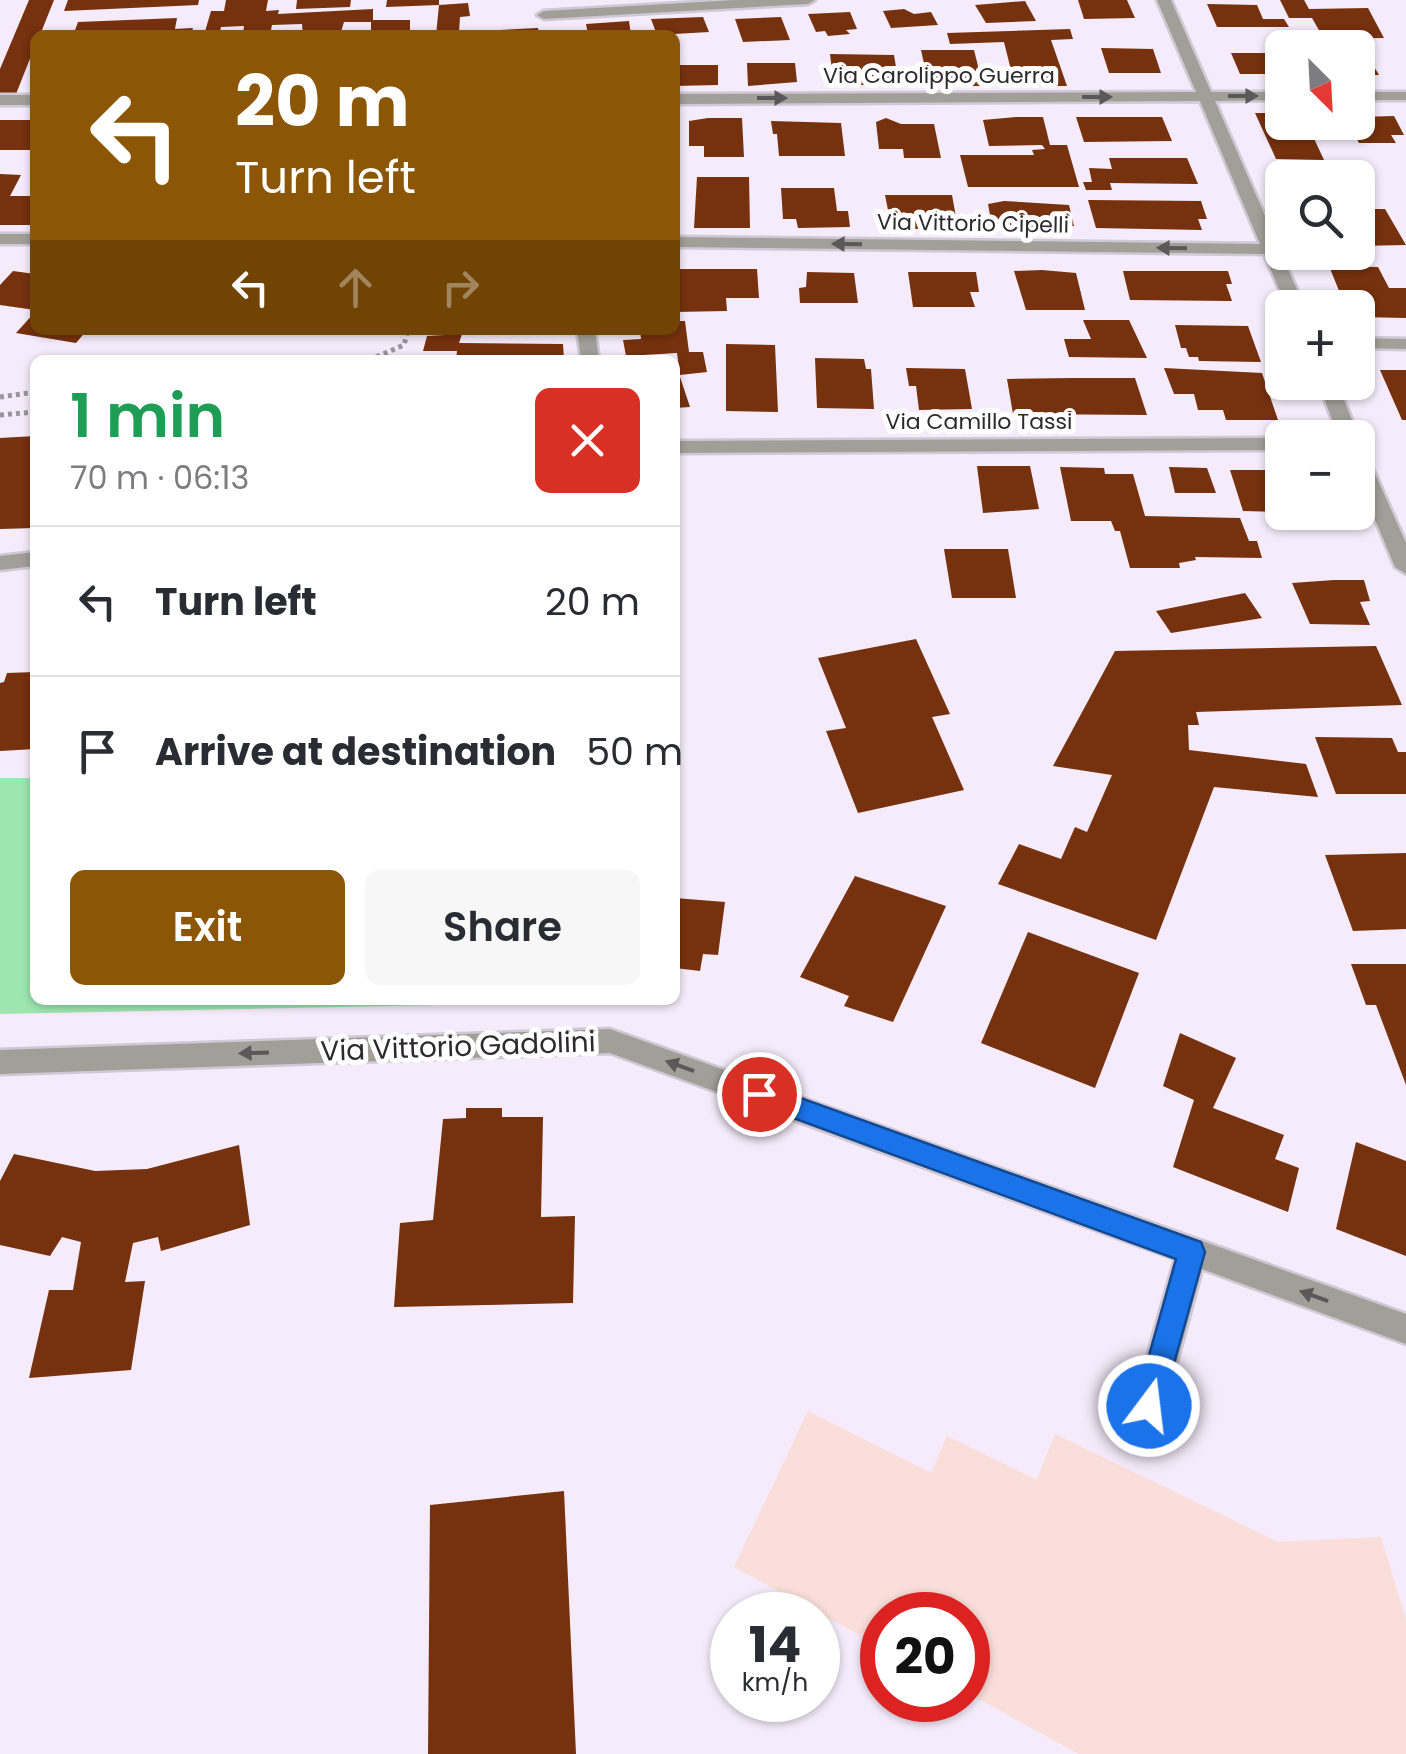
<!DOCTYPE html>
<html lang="en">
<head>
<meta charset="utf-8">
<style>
	:root { --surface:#fff; --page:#f7f7f7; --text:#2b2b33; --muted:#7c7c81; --line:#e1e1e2; --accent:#8c5607 }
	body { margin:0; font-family:Poppins,sans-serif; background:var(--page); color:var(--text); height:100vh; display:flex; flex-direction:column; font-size:38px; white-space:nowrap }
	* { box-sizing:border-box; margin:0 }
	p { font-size:32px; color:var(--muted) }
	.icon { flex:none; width:55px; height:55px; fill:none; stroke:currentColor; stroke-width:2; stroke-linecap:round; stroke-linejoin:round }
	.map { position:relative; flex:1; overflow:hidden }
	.sheet { position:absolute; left:30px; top:355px; width:650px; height:650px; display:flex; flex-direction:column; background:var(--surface); border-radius:15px; box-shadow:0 2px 8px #0004 }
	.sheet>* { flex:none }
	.banner { position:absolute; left:30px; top:30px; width:650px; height:305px; border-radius:15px; box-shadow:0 2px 8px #0004; background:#8c5607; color:#fff; overflow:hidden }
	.needle { width:65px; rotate:156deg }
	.fabs { position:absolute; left:1265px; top:30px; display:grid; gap:20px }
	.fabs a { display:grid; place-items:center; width:110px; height:110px; border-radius:15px; background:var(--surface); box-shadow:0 2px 8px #0004; font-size:50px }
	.speed { position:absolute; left:710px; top:1592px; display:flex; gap:20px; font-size:50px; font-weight:700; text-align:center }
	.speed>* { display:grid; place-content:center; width:130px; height:130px; border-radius:50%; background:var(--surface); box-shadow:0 2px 8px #0004; line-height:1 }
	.speed small { font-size:25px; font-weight:400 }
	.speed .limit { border:15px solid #d22; background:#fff; color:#111 }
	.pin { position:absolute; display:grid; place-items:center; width:85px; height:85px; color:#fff; margin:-42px; border:5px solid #fff; border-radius:50%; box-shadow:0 2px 10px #0007 }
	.me { position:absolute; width:110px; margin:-55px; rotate:15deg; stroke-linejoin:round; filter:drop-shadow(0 0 8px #0008) }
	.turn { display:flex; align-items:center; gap:35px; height:210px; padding:0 40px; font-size:45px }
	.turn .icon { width:130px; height:130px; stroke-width:2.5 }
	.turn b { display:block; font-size:70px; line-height:85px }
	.lanes { display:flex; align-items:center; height:95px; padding:0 40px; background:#0003; justify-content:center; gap:50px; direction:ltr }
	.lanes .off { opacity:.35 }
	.round { display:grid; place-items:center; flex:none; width:105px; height:105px; border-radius:15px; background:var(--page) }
	.headline { display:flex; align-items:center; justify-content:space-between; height:170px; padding:0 40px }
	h1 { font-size:60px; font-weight:600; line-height:75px; color:#1e9e55 }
	.action { display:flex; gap:20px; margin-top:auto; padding:20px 40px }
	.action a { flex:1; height:115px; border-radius:15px; background:var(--accent); color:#fff; font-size:40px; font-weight:600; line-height:115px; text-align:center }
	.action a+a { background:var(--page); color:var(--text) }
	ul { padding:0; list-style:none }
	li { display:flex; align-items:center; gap:30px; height:150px; padding:0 40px; border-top:2px solid var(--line) }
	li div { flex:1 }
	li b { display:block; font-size:38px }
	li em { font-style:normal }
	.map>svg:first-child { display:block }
	.medical { fill:#f9ded9 }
	.green { fill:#9de6b0 }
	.building { fill:#76310e }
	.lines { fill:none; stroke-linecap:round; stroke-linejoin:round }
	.minor-casing { stroke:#d1c8d5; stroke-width:5 }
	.path { stroke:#9b939e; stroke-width:5; stroke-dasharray:4 4; stroke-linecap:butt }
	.minor { fill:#a19f98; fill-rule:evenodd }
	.oneway { fill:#5b5859 }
	.route { fill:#1a73e8; stroke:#114b97; stroke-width:2.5 }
	.labels { text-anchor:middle; stroke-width:10; stroke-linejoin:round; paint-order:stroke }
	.far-street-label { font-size:22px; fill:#2d292f; stroke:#fff }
	.street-label { font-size:28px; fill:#2d292f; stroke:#fff }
</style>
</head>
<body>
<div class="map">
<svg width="1406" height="1754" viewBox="0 0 1406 1754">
	<rect width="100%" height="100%" fill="#f5ebfa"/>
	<polygon class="medical" points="808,1411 931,1473 947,1436 1037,1480 1055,1434 1278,1542 1381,1537 1406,1620 1406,1754 1079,1754 968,1693 968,1615 882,1615 882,1647 734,1567"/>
	<polygon class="green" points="0,778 35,778 35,1000 487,1000 487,1004 0,1014"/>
	<g class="building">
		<polygon points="29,0 54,0 40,35 35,35 35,46 16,94 0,94 0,69"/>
		<polygon points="68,0 199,0 198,5 64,11"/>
		<polygon points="226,0 268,0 266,11 279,10 278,14 373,9 373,20 410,20 410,35 371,35 371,22 344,22 340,35 303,35 302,24 272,25 270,35 243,35 244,26 221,27 219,35 204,35 211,11 224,11"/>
		<polygon points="297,0 351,0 350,7 296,9"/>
		<polygon points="387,0 439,0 439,5 386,7"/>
		<polygon points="1078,0 1127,0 1135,18 1084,19"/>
		<polygon points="1280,0 1304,0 1309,9 1368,8 1384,38 1324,39 1312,18 1289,18"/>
		<polygon points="1025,1 1036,21 986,23 975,5"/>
		<polygon points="468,3 470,16 460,17 459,32 538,28 539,35 436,35 439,5"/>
		<polygon points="1207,4 1257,5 1263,19 1284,19 1289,27 1217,27"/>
		<polygon points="904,9 914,14 931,12 938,25 891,28 883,11"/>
		<polygon points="850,12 857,29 846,30 850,34 828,36 825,31 816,32 808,14"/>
		<polygon points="703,17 709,32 657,35 651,19"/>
		<polygon points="781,17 790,40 743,42 735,19"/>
		<polygon points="177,18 175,29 193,28 191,35 74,33 78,22"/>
		<polygon points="629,21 631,35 588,35 586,24"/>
		<polygon points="1070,29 1073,39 1051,40 1067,86 1015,86 1004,42 950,44 947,33"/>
		<polygon points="1101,48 1153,49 1161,73 1109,73"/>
		<polygon points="921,50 974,50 983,86 929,86"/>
		<polygon points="1231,53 1282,53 1282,74 1240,74"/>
		<polygon points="1358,53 1366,53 1379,75 1358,75"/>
		<polygon points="830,54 894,55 899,85 834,85"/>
		<polygon points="747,63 795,63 797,82 748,86"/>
		<polygon points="675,65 718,65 718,85 675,86"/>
		<polygon points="1255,113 1282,113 1282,122 1358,122 1358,117 1394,116 1404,135 1391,135 1396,143 1359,143 1350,127 1310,130 1324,160 1276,159"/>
		<polygon points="1016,117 1043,117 1050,145 1067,145 1079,187 968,187 960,155 1034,155 1032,150 1045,149 1042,145 989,146 983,120"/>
		<polygon points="1076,117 1162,117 1172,141 1084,142"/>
		<polygon points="708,118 742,118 744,157 704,157 704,146 689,146 689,121"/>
		<polygon points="886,118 901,124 934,124 941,158 904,158 903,149 879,149 876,122"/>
		<rect x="0" y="120" width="35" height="30"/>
		<polygon points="771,121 841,123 845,156 779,156 777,134 773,134"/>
		<polygon points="1109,158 1187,158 1198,184 1110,183 1112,190 1086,190 1083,182 1092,182 1089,168 1112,169"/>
		<polygon points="0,174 21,175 10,196 35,196 35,225 0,225"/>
		<polygon points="697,177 749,177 750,228 694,228"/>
		<polygon points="781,188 834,188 837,211 848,211 850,227 798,228 796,219 783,219"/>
		<polygon points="885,195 952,195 958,228 912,229 908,216 889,215"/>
		<polygon points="1088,200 1201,201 1207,219 1198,219 1202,230 1096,228"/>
		<polygon points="1004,201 1069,205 1074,226 1054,226 1056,230 992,226 988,204"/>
		<polygon points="1358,209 1385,209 1406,245 1358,246"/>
		<polygon points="1329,266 1378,267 1389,288 1406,288 1406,318 1358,317 1358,308 1346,308"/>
		<polygon points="675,269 757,269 759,298 726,298 727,311 675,312"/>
		<polygon points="1042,270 1076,273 1085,310 1026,310 1014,271"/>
		<polygon points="13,271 35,274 35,310 0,305 0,285"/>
		<polygon points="1123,271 1228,271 1232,284 1226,284 1232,301 1130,300"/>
		<polygon points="807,272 854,273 858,303 800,303 799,288 806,287"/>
		<polygon points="908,272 976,272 979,292 970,292 975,307 913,307"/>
		<polygon points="35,312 35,330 87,330 76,343 16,333"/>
		<polygon points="1083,320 1129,320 1147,358 1069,357 1064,339 1091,339"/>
		<polygon points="675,321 685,321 689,352 703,352 707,372 680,375 677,353 626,356 623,340 641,339 640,330 675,330"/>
		<polygon points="1175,325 1248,326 1261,362 1199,361 1198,357 1189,357 1186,348 1181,348"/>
		<polygon points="462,334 459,343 563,344 564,360 456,360 457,351 423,351 427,336"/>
		<polygon points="726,344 775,345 778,412 726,411"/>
		<polygon points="815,358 864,359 866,369 871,369 874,409 817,408"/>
		<polygon points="906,368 965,369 972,409 919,410 916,386 909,386"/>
		<polygon points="1164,368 1262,373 1278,420 1226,420 1223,410 1198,410 1194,394 1174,394"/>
		<polygon points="1380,370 1406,370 1406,420 1402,420"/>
		<polygon points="675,374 679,374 690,407 675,408"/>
		<polygon points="1072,378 1135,378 1147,415 1013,414 1007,379"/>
		<polygon points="35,436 35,528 0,529 0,438"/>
		<polygon points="977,466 1030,466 1039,509 983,513"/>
		<polygon points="1060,467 1104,468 1105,474 1133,474 1145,516 1240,518 1249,541 1257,541 1262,558 1195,557 1196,560 1179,563 1180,568 1130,568 1120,531 1115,531 1111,521 1071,521"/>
		<polygon points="1169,467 1207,468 1216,493 1175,493"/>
		<polygon points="1230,470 1282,470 1282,512 1243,511"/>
		<polygon points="944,549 1008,549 1016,598 952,598"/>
		<polygon points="1334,580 1364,580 1370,601 1360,602 1370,625 1310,624 1292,583"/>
		<polygon points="1245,593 1262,618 1171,633 1156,611"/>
		<polygon points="916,639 950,714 932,717 964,790 858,813 826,731 846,728 818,658"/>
		<polygon points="1376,646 1402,705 1196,712 1199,725 1188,725 1189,750 1306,764 1318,797 1214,787 1156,940 998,884 1019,844 1061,859 1075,827 1087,832 1112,775 1053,766 1115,651"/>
		<polygon points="35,672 35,749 0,751 0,683 4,682 7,673"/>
		<polygon points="1315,737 1392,738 1398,752 1406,752 1406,794 1336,794"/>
		<polygon points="1406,853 1406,929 1353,931 1325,855"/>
		<polygon points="855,876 946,906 893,1022 844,1006 849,996 800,977"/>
		<polygon points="675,898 725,902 718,955 703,954 700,971 675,968"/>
		<polygon points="1028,932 1139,973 1095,1088 981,1043"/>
		<polygon points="1351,964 1406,964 1406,1085 1376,1005 1366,1005"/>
		<polygon points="1180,1033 1236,1058 1213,1108 1284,1135 1275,1159 1299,1168 1288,1212 1173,1167 1194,1100 1163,1086"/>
		<polygon points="466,1108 502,1108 502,1117 543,1117 541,1217 575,1216 573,1303 394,1307 400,1223 433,1220 443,1119 466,1118"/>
		<polygon points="1356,1142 1406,1161 1406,1256 1336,1229"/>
		<polygon points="239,1145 250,1225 161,1251 158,1237 133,1243 125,1282 145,1281 131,1370 29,1378 49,1290 73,1290 81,1242 62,1237 50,1256 0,1245 0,1181 14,1154 95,1171 147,1169"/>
		<polygon points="564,1491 576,1754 428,1754 430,1505"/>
	</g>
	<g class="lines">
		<defs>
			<g id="minor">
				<polygon points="735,0 815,0 808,4 544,19 537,15 544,11"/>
				<polygon points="1157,0 1171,0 1211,92 1282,92 1282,100 1215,101 1305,308 1287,308 1264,254 675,247 675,237 1260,244 1200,101 675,104 675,94 1196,92"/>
				<rect x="1358" y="92" width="48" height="8"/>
				<rect x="0" y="95" width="35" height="10"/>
				<rect x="0" y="234" width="35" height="10"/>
				<polygon points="577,330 595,330 599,360 581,360"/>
				<polygon points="1358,338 1406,339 1406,349 1358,348"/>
				<polygon points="1318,382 1337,382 1359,438 1358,440 1339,438"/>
				<polygon points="1282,438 1282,450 675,453 675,441"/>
				<polygon points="1358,452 1368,458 1406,543 1406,574 1395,567 1358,479"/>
				<polygon points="35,552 35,566 0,570 0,556"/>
				<polygon points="610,1029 1406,1314 1406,1344 1202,1269 1165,1406 1160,1417 1149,1422 1138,1417 1133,1406 1175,1259 610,1053 0,1074 0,1050"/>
			</g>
		</defs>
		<use href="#minor" class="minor-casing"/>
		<g class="path">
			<polyline points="369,360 404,345 408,330"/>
			<polyline points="0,397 35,392"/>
			<polyline points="0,415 35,412"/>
		</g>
		<use href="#minor" class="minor"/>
	</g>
	<defs><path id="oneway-solid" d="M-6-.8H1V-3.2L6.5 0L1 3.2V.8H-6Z" transform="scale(2.5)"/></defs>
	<g class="oneway">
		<use href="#oneway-solid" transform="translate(1243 96)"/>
		<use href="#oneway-solid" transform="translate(1097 97)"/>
		<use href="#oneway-solid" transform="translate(772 98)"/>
		<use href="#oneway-solid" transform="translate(847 244) rotate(-179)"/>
		<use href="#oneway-solid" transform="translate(1172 248) rotate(-179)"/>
		<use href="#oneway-solid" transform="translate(254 1053) rotate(178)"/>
		<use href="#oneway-solid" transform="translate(680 1066) rotate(-160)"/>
		<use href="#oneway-solid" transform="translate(1314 1296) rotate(-160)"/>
	</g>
	<polygon class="route" points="759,1083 1201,1242 1205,1252 1159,1417 1149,1421 1139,1417 1135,1406 1176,1259 750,1102 746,1094 750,1087"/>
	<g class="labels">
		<g class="far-street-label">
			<text x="939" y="83">Via Carolippo Guerra</text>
			<text transform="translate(973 223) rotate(1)" y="8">Via Vittorio Cipelli</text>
			<text x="979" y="429">Via Camillo Tassi</text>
		</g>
		<g class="street-label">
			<text transform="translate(458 1046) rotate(-2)" y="10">Via Vittorio Gadolini</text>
		</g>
	</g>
</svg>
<div class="fabs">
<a><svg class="needle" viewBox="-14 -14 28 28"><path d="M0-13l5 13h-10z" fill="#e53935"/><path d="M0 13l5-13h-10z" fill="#7c7c81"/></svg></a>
<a><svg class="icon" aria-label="search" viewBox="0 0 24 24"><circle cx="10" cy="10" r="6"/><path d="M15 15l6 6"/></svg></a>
<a>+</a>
<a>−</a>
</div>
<div class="speed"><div>14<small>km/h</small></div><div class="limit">20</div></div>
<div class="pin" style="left:759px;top:1094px;background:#d93025"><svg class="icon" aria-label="arrive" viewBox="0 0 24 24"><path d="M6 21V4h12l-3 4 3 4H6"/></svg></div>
<svg class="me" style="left:1149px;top:1406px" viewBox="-20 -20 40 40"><circle r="17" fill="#1a73e8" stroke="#fff" stroke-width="3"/><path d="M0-11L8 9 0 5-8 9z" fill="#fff"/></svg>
<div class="banner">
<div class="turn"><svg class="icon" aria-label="left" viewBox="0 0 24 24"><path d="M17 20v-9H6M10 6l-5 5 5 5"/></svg><div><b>20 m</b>Turn left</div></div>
<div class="lanes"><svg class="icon" aria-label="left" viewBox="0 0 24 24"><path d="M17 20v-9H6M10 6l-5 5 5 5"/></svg><svg class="icon off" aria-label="ahead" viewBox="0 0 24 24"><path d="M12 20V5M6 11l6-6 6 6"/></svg><svg class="icon off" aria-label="right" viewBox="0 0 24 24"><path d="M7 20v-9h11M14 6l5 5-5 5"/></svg></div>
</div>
<section class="sheet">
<div class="headline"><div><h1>1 min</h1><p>70 m · 06:13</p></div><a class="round" style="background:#d93025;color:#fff"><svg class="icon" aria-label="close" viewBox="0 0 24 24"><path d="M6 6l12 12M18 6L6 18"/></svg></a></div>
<ul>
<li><svg class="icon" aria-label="left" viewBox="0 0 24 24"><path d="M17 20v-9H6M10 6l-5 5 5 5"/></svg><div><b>Turn left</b></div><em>20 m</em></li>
<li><svg class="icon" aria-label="arrive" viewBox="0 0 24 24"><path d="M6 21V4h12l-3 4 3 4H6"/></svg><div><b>Arrive at destination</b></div><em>50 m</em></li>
</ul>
<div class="action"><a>Exit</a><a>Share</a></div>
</section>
</div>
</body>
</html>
